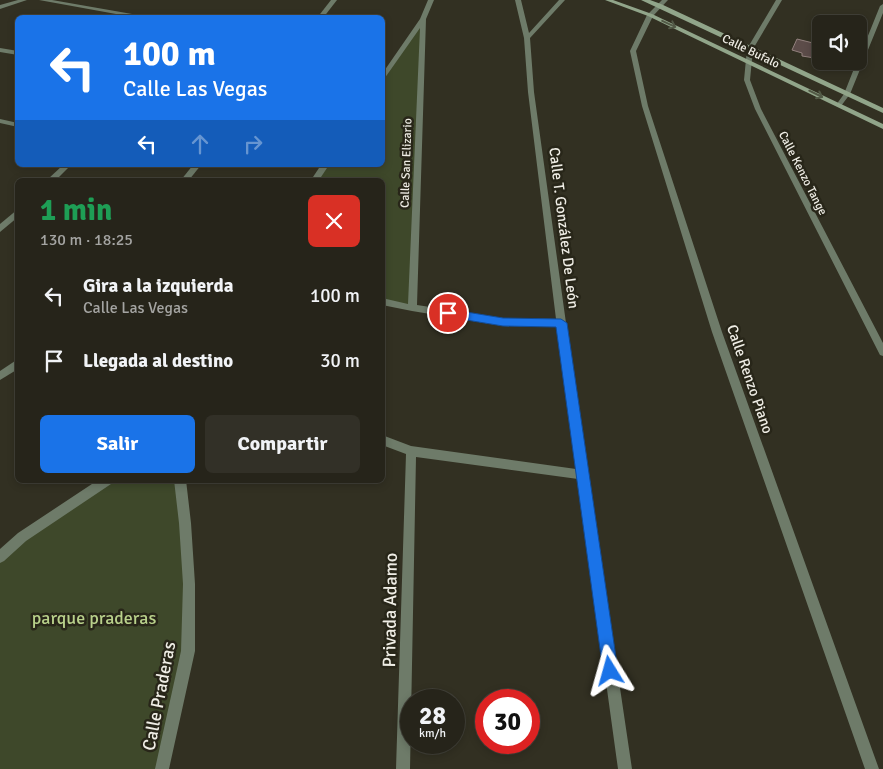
<!DOCTYPE html>
<html lang="es">
<head>
<meta charset="utf-8">
<style>
	:root { --surface:#26241a; --page:#323027; --text:#f1f3f6; --muted:#a4a4a2; --line:#424139; --accent:#1a73e8 }
	body { margin:0; font-family:Signika,sans-serif; background:var(--page); color:var(--text); height:100vh; display:flex; flex-direction:column; font-size:19px; white-space:nowrap }
	* { box-sizing:border-box; margin:0 }
	p { font-size:16px; color:var(--muted) }
	.icon { flex:none; width:28px; height:28px; fill:none; stroke:currentColor; stroke-width:2; stroke-linecap:round; stroke-linejoin:round }
	.map { position:relative; flex:1; overflow:hidden }
	.sheet { position:absolute; left:15px; top:178px; width:370px; height:305px; display:flex; flex-direction:column; background:var(--surface); border-radius:8px; box-shadow:0 2px 8px #0003,0 0 0 1px var(--line) }
	.sheet>* { flex:none }
	.hud { position:absolute; left:15px; top:15px; width:370px; height:152px; border-radius:8px; box-shadow:0 2px 8px #0003,0 0 0 1px var(--line); background:#1a73e8; color:#fff; overflow:hidden }
	.tools { position:absolute; left:812px; top:15px; display:grid; gap:10px }
	.tools a { display:grid; place-items:center; width:55px; height:55px; border-radius:8px; background:var(--surface); box-shadow:0 2px 8px #0003,0 0 0 1px var(--line); font-size:25px }
	.speed { position:absolute; left:400px; top:689px; display:flex; gap:10px; font-size:25px; font-weight:700; text-align:center }
	.speed>* { display:grid; place-content:center; width:65px; height:65px; border-radius:50%; background:var(--surface); box-shadow:0 2px 8px #0003,0 0 0 1px var(--line); line-height:1 }
	.speed small { font-size:12px; font-weight:400 }
	.speed .limit { border:8px solid #d22; background:#fff; color:#111 }
	.pin { position:absolute; display:grid; place-items:center; width:42px; height:42px; color:#fff; margin:-21px; border:2px solid #fff; border-radius:50%; box-shadow:0 1px 5px #0007 }
	.me { position:absolute; width:55px; margin:-28px; rotate:352deg; stroke-linejoin:round; filter:drop-shadow(0 0 4px #0008) }
	.turn { display:flex; align-items:center; gap:18px; height:105px; padding:0 25px; font-size:22px }
	.turn .icon { width:65px; height:65px; stroke-width:2.5 }
	.turn b { display:block; font-size:35px; line-height:42px }
	.lanes { display:flex; align-items:center; height:48px; padding:0 25px; background:#0003; justify-content:center; gap:25px; direction:ltr }
	.lanes .off { opacity:.35 }
	.round { display:grid; place-items:center; flex:none; width:52px; height:52px; border-radius:8px; background:var(--page) }
	.headline { display:flex; align-items:center; justify-content:space-between; height:85px; padding:0 25px }
	h1 { font-size:30px; font-weight:700; line-height:38px; color:#1e9e55 }
	.action { display:flex; gap:10px; margin-top:auto; padding:10px 25px }
	.action a { flex:1; height:58px; border-radius:8px; background:var(--accent); color:#fff; font-size:20px; font-weight:700; line-height:58px; text-align:center }
	.action a+a { background:var(--page); color:var(--text) }
	ul { padding:0; list-style:none }
	li { display:flex; align-items:center; gap:15px; height:65px; padding:0 25px }
	li div { flex:1 }
	li b { display:block; font-size:19px }
	li em { font-style:normal }
	.map>svg:first-child { display:block }
	.green { fill:#3e482a }
	.building { fill:#5c4c49; stroke:#93817e }
	.lines { fill:none; stroke-linecap:round; stroke-linejoin:round }
	.street { fill:#6e7b69; fill-rule:evenodd }
	.secondary { fill:#91a58a; fill-rule:evenodd }
	.oneway { stroke:#525946 }
	.route { fill:#1a73e8; stroke:#114b97 }
	.labels { text-anchor:middle; stroke-width:5; stroke-linejoin:round; paint-order:stroke }
	.far-street-label { font-size:12px; fill:#efede5; stroke:#282619 }
	.street-label { font-size:15px; fill:#efede5; stroke:#282619 }
	.near-street-label { font-size:18px; fill:#efede5; stroke:#282619 }
	.near-park-label { font-size:18px; fill:#b9d18b; stroke:#282619 }
</style>
</head>
<body>
<div class="map">
<svg width="883" height="769" viewBox="0 0 883 769">
	<rect width="100%" height="100%" fill="#323022"/>
	<g class="green">
		<polygon points="423,19 412,308 383,301 382,180 317,180 327,165 382,165 383,80"/>
		<polygon points="109,480 180,480 188,651 162,769 0,769 0,557"/>
	</g>
	<polygon class="building" points="797,39 821,45 821,59 802,56 802,53 792,50"/>
	<g class="lines">
		<g class="street">
			<polygon points="18,0 27,0 0,9 0,5"/>
			<polygon points="39,0 52,0 155,18 138,18"/>
			<polygon points="331,0 337,0 323,18 317,18"/>
			<polygon points="428,0 434,0 426,19 417,305 503,318 556,319 528,92 524,38 515,0 521,0 529,33 559,0 565,0 530,38 534,92 566,323 632,769 618,769 578,479 416,457 410,769 396,769 406,454 382,445 382,435 411,446 576,469 557,327 503,326 412,311 382,305 382,298 408,304 420,28 382,82 382,74 420,19"/>
			<polygon points="662,0 668,0 653,16 636,51 648,106 722,332 879,769 865,769 712,332 642,106 630,51 647,15"/>
			<polygon points="776,0 782,0 753,49 750,80 761,109 883,343 883,356 880,355 755,109 744,80 747,49"/>
			<polygon points="883,4 883,13 850,94 841,106 837,106 836,105 844,94 857,61 859,61 859,58 880,6"/>
			<polygon points="0,48 18,51 18,55 0,52"/>
			<polygon points="0,119 18,123 18,127 0,123"/>
			<polygon points="63,165 71,165 56,180 47,180"/>
			<polygon points="193,165 201,165 189,180 181,180"/>
			<polygon points="321,165 329,165 319,180 311,180"/>
			<polygon points="18,209 18,217 0,232 0,224"/>
			<polygon points="18,359 18,369 0,380 0,371"/>
			<polygon points="98,480 113,480 111,484 26,541 4,561 0,563 0,549 18,533"/>
			<polygon points="174,480 186,480 191,523 195,584 195,651 169,769 155,769 181,651 183,584 179,523"/>
		</g>
		<g class="secondary">
			<polygon points="605,0 613,0 652,14 883,124 883,129 648,16"/>
			<polygon points="641,0 650,0 661,4 883,108 883,113"/>
		</g>
	</g>
	<defs><path id="oneway-shaft" d="M-6 0H5M1.5-3L5.5 0L1.5 3" fill="none" stroke-width="1.6" stroke-linecap="round" stroke-linejoin="round" transform="scale(1.25)"/></defs>
	<g class="oneway">
		<use href="#oneway-shaft" transform="translate(669 24) rotate(25)"/>
		<use href="#oneway-shaft" transform="translate(816 94) rotate(26)"/>
	</g>
	<polygon class="route" points="448,309 503,318 561,319 567,323 618,671 616,676 610,678 605,676 603,671 556,327 503,326 448,317 443,313"/>
	<g class="labels">
		<g class="far-street-label">
			<text transform="translate(751 51) rotate(26)" y="4">Calle Bufalo</text>
			<text transform="translate(406 163) rotate(-88)" y="4">Calle San Elizario</text>
			<text transform="translate(803 173) rotate(63)" y="4">Calle Kenzo Tange</text>
		</g>
		<g class="street-label">
			<text transform="translate(564 228) rotate(83)" y="5">Calle T. González De León</text>
			<text transform="translate(750 379) rotate(71)" y="5">Calle Renzo Piano</text>
		</g>
		<g class="near-street-label">
			<text transform="translate(390 610) rotate(-89)" y="6">Privada Adamo</text>
			<text transform="translate(159 696) rotate(-79)" y="6">Calle Praderas</text>
		</g>
		<g class="near-park-label">
			<text x="94" y="624">parque praderas</text>
		</g>
	</g>
</svg>
<div class="tools">
<a><svg class="icon" aria-label="sound" viewBox="0 0 24 24"><path d="M4 9h4l5-4v14l-5-4H4zM17 9q2 3 0 6"/></svg></a>
</div>
<div class="speed"><div>28<small>km/h</small></div><div class="limit">30</div></div>
<div class="pin" style="left:448px;top:313px;background:#d93025"><svg class="icon" aria-label="arrive" viewBox="0 0 24 24"><path d="M6 21V4h12l-3 4 3 4H6"/></svg></div>
<svg class="me" style="left:610px;top:671px" viewBox="-20 -20 40 40"><path d="M0-17L14 15 0 8-14 15z" fill="#1a73e8" stroke="#fff" stroke-width="4"/></svg>
<div class="hud">
<div class="turn"><svg class="icon" aria-label="left" viewBox="0 0 24 24"><path d="M17 20v-9H6M10 6l-5 5 5 5"/></svg><div><b>100 m</b>Calle Las Vegas</div></div>
<div class="lanes"><svg class="icon" aria-label="left" viewBox="0 0 24 24"><path d="M17 20v-9H6M10 6l-5 5 5 5"/></svg><svg class="icon off" aria-label="ahead" viewBox="0 0 24 24"><path d="M12 20V5M6 11l6-6 6 6"/></svg><svg class="icon off" aria-label="right" viewBox="0 0 24 24"><path d="M7 20v-9h11M14 6l5 5-5 5"/></svg></div>
</div>
<section class="sheet">
<div class="headline"><div><h1>1 min</h1><p>130 m · 18:25</p></div><a class="round" style="background:#d93025;color:#fff"><svg class="icon" aria-label="close" viewBox="0 0 24 24"><path d="M6 6l12 12M18 6L6 18"/></svg></a></div>
<ul>
<li><svg class="icon" aria-label="left" viewBox="0 0 24 24"><path d="M17 20v-9H6M10 6l-5 5 5 5"/></svg><div><b>Gira a la izquierda</b><p>Calle Las Vegas</p></div><em>100 m</em></li>
<li><svg class="icon" aria-label="arrive" viewBox="0 0 24 24"><path d="M6 21V4h12l-3 4 3 4H6"/></svg><div><b>Llegada al destino</b></div><em>30 m</em></li>
</ul>
<div class="action"><a>Salir</a><a>Compartir</a></div>
</section>
</div>
</body>
</html>
